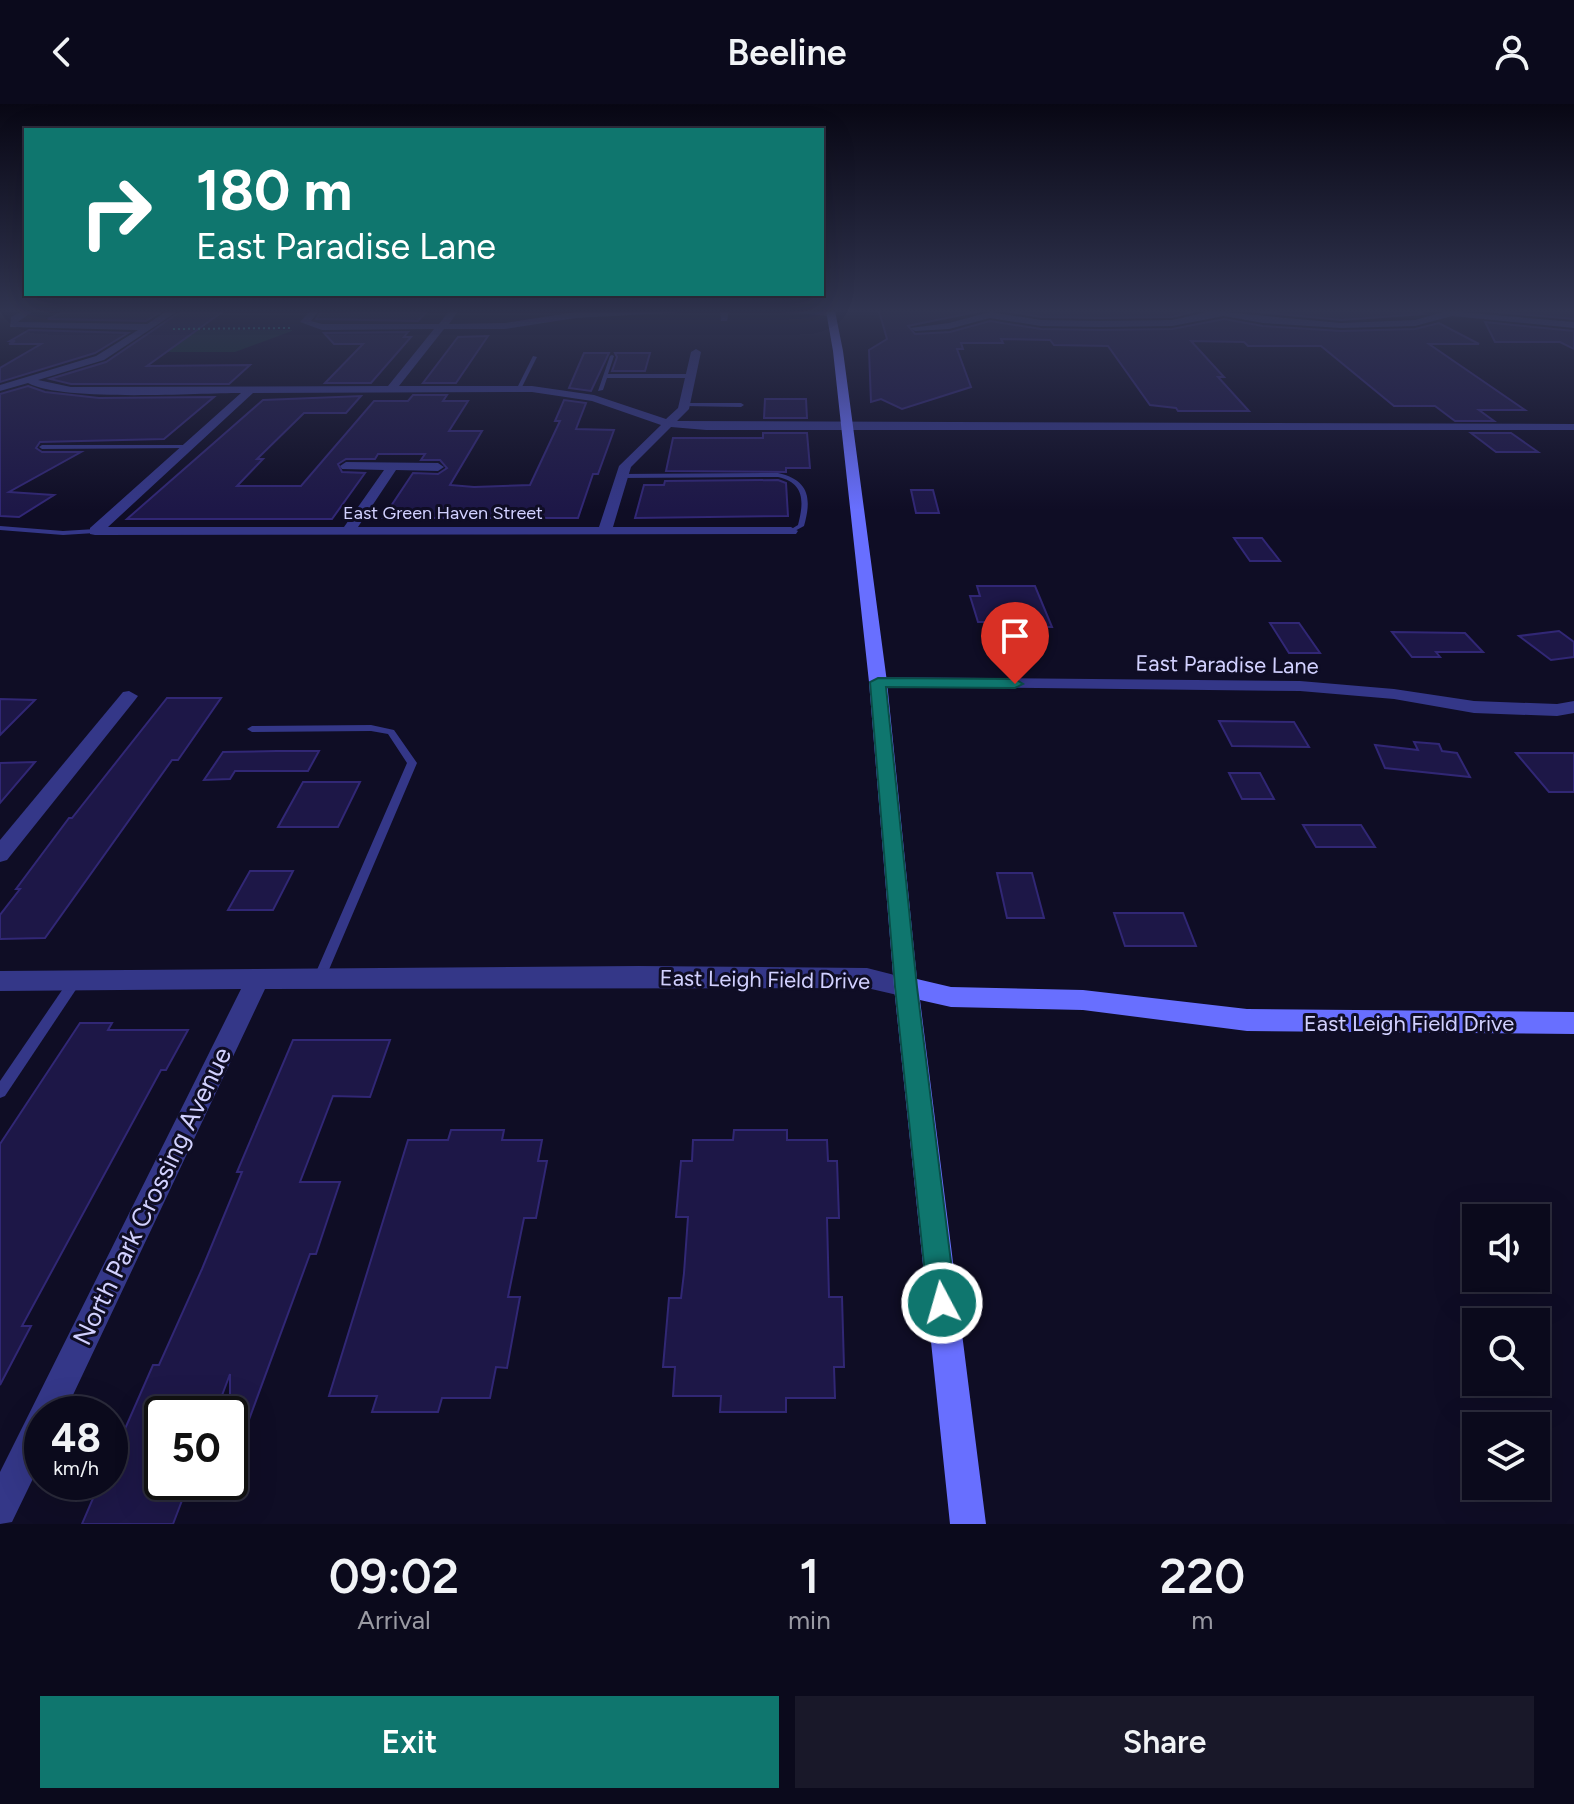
<!DOCTYPE html>
<html lang="en">
<head>
<meta charset="utf-8">
<style>
	:root { --surface:#0b0a1c; --page:#191829; --text:#f1f3f6; --muted:#9a9aa3; --line:#2b2b3b; --accent:#0f766e }
	body { margin:0; font-family:Figtree,sans-serif; background:var(--page); color:var(--text); height:100vh; display:flex; flex-direction:column; font-size:30px; white-space:nowrap }
	* { box-sizing:border-box; margin:0 }
	p { font-size:26px; color:var(--muted) }
	.icon { flex:none; width:44px; height:44px; fill:none; stroke:currentColor; stroke-width:2; stroke-linecap:round; stroke-linejoin:round }
	.map { position:relative; height:1420px; overflow:hidden }
	.panel { display:flex; flex-direction:column; background:var(--surface); flex:1 }
	.panel>* { flex:none }
	.hud { position:absolute; left:24px; top:24px; width:800px; height:168px; border-radius:0px; box-shadow:0 8px 32px #0002,0 0 0 2px var(--line); background:#0f766e; color:#fff; overflow:hidden }
	.buttons { position:absolute; left:1462px; top:1100px; display:grid; gap:16px }
	.buttons a { display:grid; place-items:center; width:88px; height:88px; border-radius:0px; background:var(--surface); box-shadow:0 8px 32px #0002,0 0 0 2px var(--line); font-size:40px }
	.speed { position:absolute; left:24px; top:1292px; display:flex; gap:16px; font-size:40px; font-weight:700; text-align:center }
	.speed>* { display:grid; place-content:center; width:104px; height:104px; border-radius:50%; background:var(--surface); box-shadow:0 8px 32px #0002,0 0 0 2px var(--line); line-height:1 }
	.speed small { font-size:20px; font-weight:400 }
	.speed .limit { border:4px solid #111; border-radius:12px; background:#fff; color:#111 }
	.pin { position:absolute; display:grid; place-items:center; width:68px; height:68px; color:#fff; margin:-82px -34px; border-radius:50% 50% 50% 0; rotate:-45deg; box-shadow:0 0 8px #0007 }
	.pin .icon { rotate:45deg }
	.me { position:absolute; width:88px; margin:-44px; rotate:354deg; stroke-linejoin:round; filter:drop-shadow(0 0 6px #0008) }
	.turn { display:flex; align-items:center; gap:28px; height:168px; padding:0 40px; font-size:36px }
	.turn .icon { width:104px; height:104px; stroke-width:2.5 }
	.turn b { display:block; font-size:56px; line-height:68px }
	.eta { display:flex; justify-content:space-evenly; align-items:center; height:136px; text-align:center }
	.eta b { font-size:48px; font-weight:600; line-height:56px }
	.cta { display:flex; gap:16px; margin-top:auto; padding:16px 40px }
	.cta a { flex:1; height:92px; border-radius:0px; background:var(--accent); color:#fff; font-size:32px; font-weight:600; line-height:92px; text-align:center }
	.cta a+a { background:var(--page); color:var(--text) }
	header { display:flex; justify-content:space-between; align-items:center; height:104px; padding:0 40px; background:var(--surface); font-size:36px; font-weight:600 }
	.map>svg:first-child { display:block }
	.green { fill:#0f2f2c }
	.building { fill:#1d1747; stroke:#312775; stroke-width:2 }
	.lines { fill:none; stroke-linecap:round; stroke-linejoin:round }
	.path { stroke:#25bea9; stroke-width:2; stroke-dasharray:2 3; stroke-linecap:butt }
	.lane { fill:#343788; fill-rule:evenodd }
	.street { fill:#343788; fill-rule:evenodd }
	.secondary { fill:#686fff; fill-rule:evenodd }
	.route { fill:#0f766e; stroke:#0a4d48; stroke-width:2 }
	.labels { text-anchor:middle; stroke-width:6; stroke-linejoin:round; paint-order:stroke }
	.far-street-label { font-size:18px; fill:#d2d1ff; stroke:#0f0d25 }
	.street-label { font-size:22px; fill:#d2d1ff; stroke:#0f0d25 }
	.near-street-label { font-size:26px; fill:#d2d1ff; stroke:#0f0d25 }
</style>
</head>
<body>
<header><svg class="icon" aria-label="back" viewBox="0 0 24 24"><path d="M15 5l-7 7 7 7"/></svg>Beeline<svg class="icon" aria-label="person" viewBox="0 0 24 24"><circle cx="12" cy="8" r="4"/><path d="M4 21q1-7 8-7t8 7"/></svg></header>
<div class="map">
<svg width="1574" height="1420" viewBox="0 0 1574 1420">
	<rect width="100%" height="100%" fill="#0f0d25"/>
	<polygon class="green" points="159,226 292,226 292,227 235,248 126,248"/>
	<g class="building">
		<polygon points="322,207 363,208 426,208 418,217 316,215"/>
		<polygon points="879,207 981,207 908,222 915,230 950,228 990,217 1041,225 1101,226 1172,225 1224,215 1263,222 1341,227 1415,225 1439,219 1479,240 1429,240 1525,306 1479,306 1494,317 1455,317 1435,302 1394,302 1321,242 1248,242 1244,238 1191,237 1224,273 1218,273 1249,307 1178,307 1176,304 1150,301 1108,242 1054,241 1050,236 1001,235 1003,239 961,239 963,245 957,245 971,283 902,305 881,295 871,298 869,246 887,235"/>
		<polygon points="1005,207 1197,207 1172,213 1101,214 1041,213"/>
		<polygon points="1248,207 1418,207 1424,210 1341,216"/>
		<polygon points="1485,207 1574,207 1574,215"/>
		<polygon points="123,208 160,208 146,217 48,215 61,209"/>
		<polygon points="180,208 222,208 147,262 250,261 229,280 71,280 50,275 106,258"/>
		<polygon points="1485,218 1574,227 1574,245 1560,238 1495,238"/>
		<polygon points="29,226 128,229 95,249 0,278 0,264 41,240 9,240 15,237 10,237"/>
		<polygon points="408,228 404,233 411,233 371,279 325,279 363,240 334,240 324,229"/>
		<polygon points="488,232 456,279 423,279 458,233"/>
		<polygon points="584,249 609,249 591,287 569,284"/>
		<polygon points="615,249 650,249 645,267 612,267 617,253"/>
		<polygon points="28,282 45,288 99,294 214,293 164,335 40,338 36,344 42,348 81,348 9,388 54,391 19,413 0,412 0,290"/>
		<polygon points="413,291 447,291 443,297 468,297 449,327 482,327 450,381 474,383 530,381 560,317 555,317 564,296 586,299 576,325 614,326 598,370 593,370 578,414 383,414 413,369 438,370 447,364 440,356 421,356 425,350 378,350 375,355 346,355 338,360 342,368 365,369 332,415 127,415 263,296 361,292 346,309 304,309 257,355 263,355 237,382 301,382 374,297 408,297"/>
		<polygon points="765,295 806,295 807,314 764,314"/>
		<polygon points="763,329 807,329 810,364 786,364 786,368 666,367 673,334 763,334"/>
		<polygon points="1471,329 1511,329 1538,348 1496,348"/>
		<polygon points="778,376 786,379 788,412 635,414 644,381 664,381 665,377"/>
		<polygon points="911,386 933,386 939,409 916,409"/>
		<polygon points="1234,434 1262,434 1280,457 1250,457"/>
		<polygon points="977,482 1035,482 1052,523 1021,523 1019,518 978,518 970,492 980,492"/>
		<polygon points="1270,519 1299,519 1320,549 1289,549"/>
		<polygon points="1559,527 1574,538 1574,553 1551,556 1519,532"/>
		<polygon points="1392,528 1465,529 1483,548 1436,548 1440,553 1412,553"/>
		<polygon points="167,594 221,594 178,656 172,656 45,834 0,835 0,811 20,785 16,785 69,714 72,714"/>
		<polygon points="0,595 35,596 0,631"/>
		<polygon points="1219,617 1294,618 1309,643 1232,642"/>
		<polygon points="1414,638 1439,640 1442,647 1457,649 1470,673 1385,664 1375,641 1418,646"/>
		<polygon points="277,647 319,647 308,667 235,667 230,675 204,676 223,648"/>
		<polygon points="1516,649 1574,649 1574,688 1549,688"/>
		<polygon points="35,658 0,699 0,659"/>
		<polygon points="1229,669 1260,669 1274,695 1242,695"/>
		<polygon points="303,678 360,678 338,723 278,723"/>
		<polygon points="1303,721 1361,721 1375,743 1316,743"/>
		<polygon points="250,767 293,767 273,806 228,806"/>
		<polygon points="997,769 1032,769 1044,814 1007,814"/>
		<polygon points="1114,809 1183,809 1196,842 1125,842"/>
		<polygon points="80,919 112,919 108,926 188,926 166,966 161,966 22,1222 31,1222 0,1281 0,1040"/>
		<polygon points="293,936 390,936 370,993 333,992 300,1078 340,1078 316,1150 310,1150 233,1359 230,1359 230,1270 215,1310 162,1310 162,1378 189,1378 173,1420 82,1420 100,1378 110,1378 110,1359 153,1261 159,1261 202,1165 242,1068 237,1068"/>
		<polygon points="451,1026 504,1026 502,1036 542,1036 538,1057 547,1057 536,1114 524,1114 508,1193 520,1193 507,1264 496,1263 490,1294 442,1294 438,1308 372,1308 377,1292 329,1292 408,1036 448,1036"/>
		<polygon points="734,1026 787,1026 787,1036 827,1036 828,1057 837,1057 839,1114 827,1114 829,1193 842,1193 844,1263 834,1263 835,1294 786,1294 786,1308 720,1308 721,1292 673,1292 675,1263 663,1263 669,1194 681,1194 684,1169 688,1113 676,1113 681,1057 692,1057 693,1036 733,1036"/>
	</g>
	<g class="lines">
		<polyline class="path" points="173,225 292,224"/>
		<g class="lane">
			<polygon points="612,251 614,252 608,270 690,270 693,272 690,274 607,274 603,286 598,287 610,252"/>
			<polygon points="533,252 537,253 521,285 516,286"/>
			<polygon points="682,299 741,299 744,301 741,303 684,302 681,300"/>
			<polygon points="188,341 190,342 190,344 42,345 39,343 42,341"/>
			<path d="M778,369C809,376 812,394 804,422L791,429L788,427L798,421C804,398 805,379 778,373L620,374L617,372L620,370Z"/>
			<polygon points="0,422 63,427 95,425 98,427 95,429 63,431 0,426"/>
			<polygon points="371,621 394,626 417,659 325,875 323,879 319,880 315,879 313,875 407,659 388,630 371,627 252,628 247,625 252,622"/>
			<polygon points="75,872 79,873 81,877 79,881 5,992 0,994 0,977 71,873"/>
		</g>
		<g class="street">
			<path d="M22,207H33L18,218L147,220L167,207H178L104,256L38,276L71,283L388,282L434,225L322,226L300,218L310,207H319L311,217L322,220H439L449,207H458L449,220L505,219L576,208L703,207L576,214L505,225H444L399,282H532L594,291L666,315L678,304L691,248L696,245L701,248L689,305L677,317L1574,320V326H706L671,323L631,363L613,423H791L798,427L796,430L95,431L90,430V424L241,289C195,289 63,298 28,279L0,287V281L96,252L138,226L10,223L11,213ZM532,288L592,297L661,321L619,362L599,423H358L396,366L438,367L444,363L438,359L346,358L340,362L342,365L384,366L344,423H108L253,289Z"/>
			<polygon points="720,207 729,207 727,217 721,217"/>
			<polygon points="765,207 834,207 835,209 831,212"/>
			<polygon points="1212,207 1341,219 1415,216 1447,207 1574,218 1574,224 1452,212 1415,222 1341,224 1263,219 1224,212 1172,222 1101,223 1041,222 990,214 949,225 915,227 910,224 949,219 990,208 1041,216 1101,217 1172,216"/>
			<polygon points="878,573 1300,577 1394,585 1474,597 1557,600 1574,597 1574,609 1557,612 1474,609 1394,595 1300,587 872,582 869,578"/>
			<polygon points="129,587 138,592 135,596 7,756 0,758 0,736 123,588"/>
			<polygon points="639,862 867,864 914,876 918,883 914,890 906,893 867,884 265,885 64,1310 42,1310 42,1356 12,1418 0,1420 0,1368 241,885 0,887 0,867"/>
		</g>
		<polygon class="secondary" points="826,207 835,207 843,247 887,578 917,875 951,883 1083,886 1247,905 1574,908 1574,930 1247,927 1083,906 951,903 920,896 986,1420 950,1420 894,883 869,578 833,247"/>
	</g>
	<linearGradient id="sky" x2="0" y2="1"><stop stop-color="#080714"/><stop offset="0.51" stop-color="#313551"/><stop offset="1" stop-color="#313551" stop-opacity="0"/></linearGradient>
	<rect width="1574" height="406" fill="url(#sky)"/>
	<polygon class="route" points="878,574 1015,575 1023,580 1015,584 886,583 917,883 956,1199 952,1209 942,1213 932,1209 928,1199 895,883 870,578"/>
	<g class="labels">
		<g class="far-street-label">
			<text x="443" y="415">East Green Haven Street</text>
		</g>
		<g class="street-label">
			<text transform="translate(1227 560) rotate(1)" y="8">East Paradise Lane</text>
			<text transform="translate(765 875) rotate(1)" y="8">East Leigh Field Drive</text>
			<text x="1409" y="927">East Leigh Field Drive</text>
		</g>
		<g class="near-street-label">
			<text transform="translate(152 1092) rotate(-64)" y="9">North Park Crossing Avenue</text>
		</g>
	</g>
</svg>
<div class="buttons">
<a><svg class="icon" aria-label="sound" viewBox="0 0 24 24"><path d="M4 9h4l5-4v14l-5-4H4zM17 9q2 3 0 6"/></svg></a>
<a><svg class="icon" aria-label="search" viewBox="0 0 24 24"><circle cx="10" cy="10" r="6"/><path d="M15 15l6 6"/></svg></a>
<a><svg class="icon" aria-label="layers" viewBox="0 0 24 24"><path d="M12 4l9 5-9 5-9-5zM3 14l9 5 9-5"/></svg></a>
</div>
<div class="speed"><div>48<small>km/h</small></div><div class="limit">50</div></div>
<div class="pin" style="left:1015px;top:580px;background:#d93025"><svg class="icon" aria-label="arrive" viewBox="0 0 24 24"><path d="M6 21V4h12l-3 4 3 4H6"/></svg></div>
<svg class="me" style="left:942px;top:1199px" viewBox="-20 -20 40 40"><circle r="17" fill="#0f766e" stroke="#fff" stroke-width="3"/><path d="M0-11L8 9 0 5-8 9z" fill="#fff"/></svg>
<div class="hud">
<div class="turn"><svg class="icon" aria-label="right" viewBox="0 0 24 24"><path d="M7 20v-9h11M14 6l5 5-5 5"/></svg><div><b>180 m</b>East Paradise Lane</div></div>
</div>
</div>
<section class="panel">
<div class="eta">
<div><b>09:02</b><p>Arrival</p></div>
<div><b>1</b><p>min</p></div>
<div><b>220</b><p>m</p></div>
</div>
<div class="cta"><a>Exit</a><a>Share</a></div>
</section>
</body>
</html>
